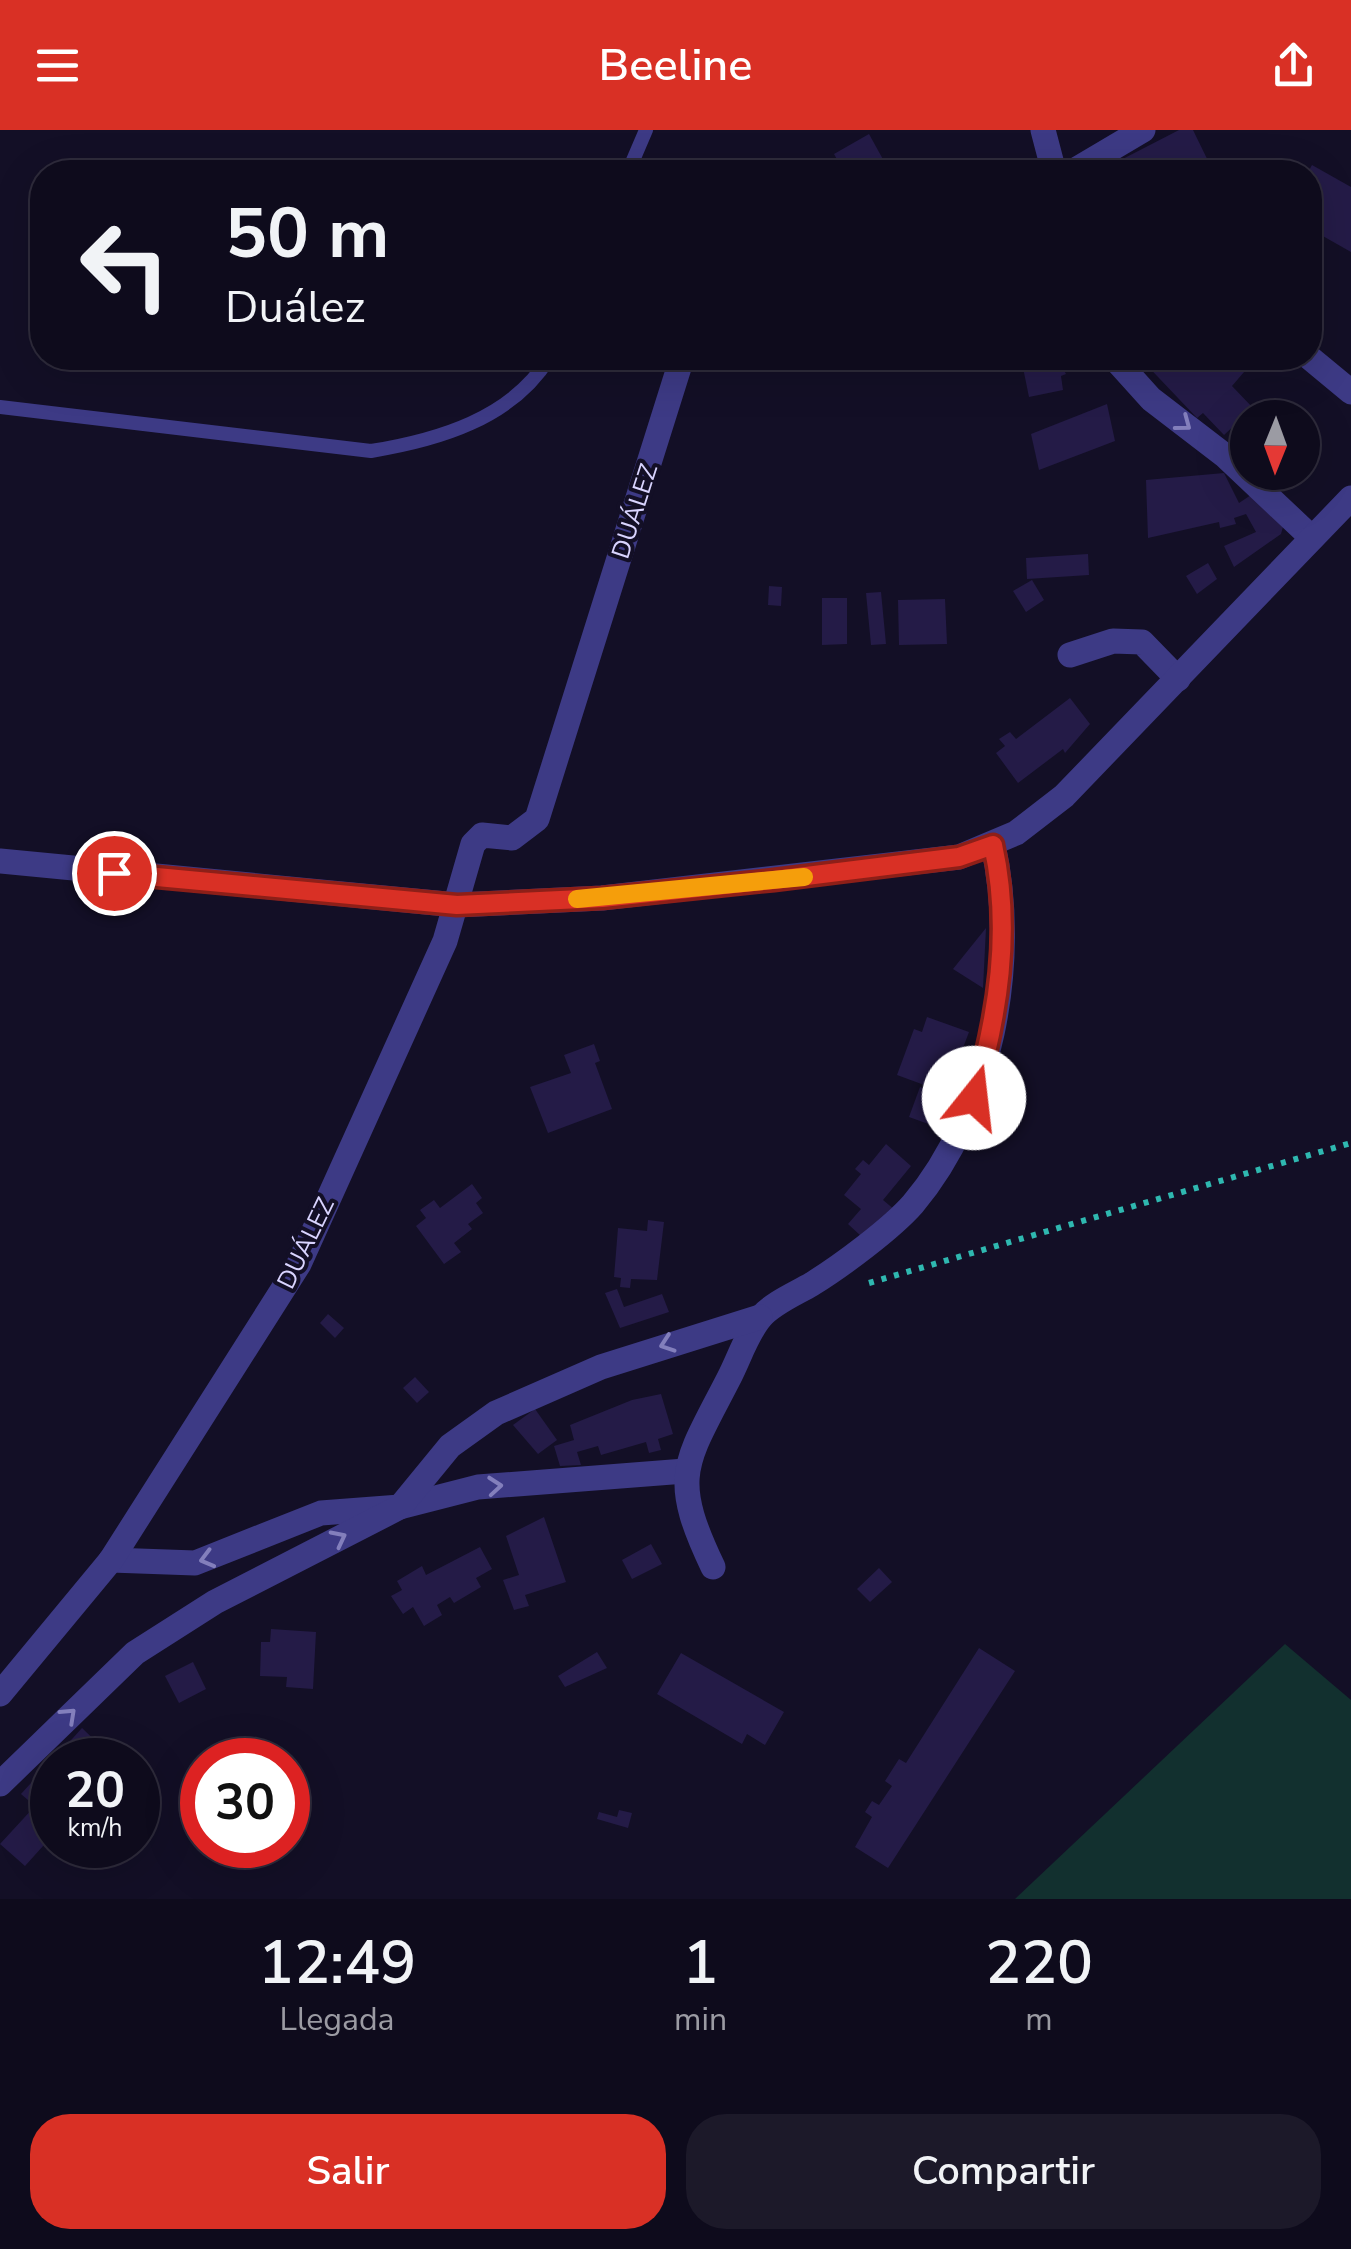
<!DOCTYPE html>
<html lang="es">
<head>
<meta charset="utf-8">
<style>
	:root { --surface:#0e0b1c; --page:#1c1929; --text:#f1f3f6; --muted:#9b9ba3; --line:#2e2b3b; --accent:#d93025 }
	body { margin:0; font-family:"Nunito Sans",sans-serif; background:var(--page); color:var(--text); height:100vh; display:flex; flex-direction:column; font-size:38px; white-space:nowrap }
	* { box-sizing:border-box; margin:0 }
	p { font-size:32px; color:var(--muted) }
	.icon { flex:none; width:55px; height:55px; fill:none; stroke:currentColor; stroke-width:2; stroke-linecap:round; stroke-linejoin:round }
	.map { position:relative; height:1769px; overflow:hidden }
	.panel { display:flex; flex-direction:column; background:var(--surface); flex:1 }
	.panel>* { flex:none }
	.hud { position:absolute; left:30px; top:30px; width:1292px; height:210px; border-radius:40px; box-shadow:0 10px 40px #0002,0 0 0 2px var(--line); background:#0e0b1c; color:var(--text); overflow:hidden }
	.needle { width:65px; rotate:181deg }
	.fabs { position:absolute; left:1230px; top:270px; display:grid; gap:20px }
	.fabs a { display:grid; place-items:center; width:90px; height:90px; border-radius:50%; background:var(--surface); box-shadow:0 10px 40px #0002,0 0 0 2px var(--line); font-size:50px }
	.speed { position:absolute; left:30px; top:1608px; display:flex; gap:20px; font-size:50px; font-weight:700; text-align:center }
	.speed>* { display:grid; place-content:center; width:130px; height:130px; border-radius:50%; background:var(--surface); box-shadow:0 10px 40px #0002,0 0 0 2px var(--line); line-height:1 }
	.speed small { font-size:25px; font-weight:400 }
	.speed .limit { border:15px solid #d22; background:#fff; color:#111 }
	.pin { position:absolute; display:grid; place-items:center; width:85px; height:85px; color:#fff; margin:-42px; border:5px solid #fff; border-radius:50%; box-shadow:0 2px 10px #0007 }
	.me { position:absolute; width:110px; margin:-55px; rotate:16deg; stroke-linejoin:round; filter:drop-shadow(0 0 8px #0008) }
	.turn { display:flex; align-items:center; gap:35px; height:210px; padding:0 30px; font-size:45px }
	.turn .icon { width:130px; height:130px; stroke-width:2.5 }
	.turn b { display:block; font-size:70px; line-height:85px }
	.eta { display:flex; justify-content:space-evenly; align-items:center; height:170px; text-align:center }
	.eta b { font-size:60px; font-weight:600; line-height:70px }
	.cta { display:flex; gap:20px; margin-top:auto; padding:20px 30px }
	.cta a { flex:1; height:115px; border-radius:40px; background:var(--accent); color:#fff; font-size:40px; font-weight:600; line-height:115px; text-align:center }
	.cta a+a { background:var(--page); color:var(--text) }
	header { display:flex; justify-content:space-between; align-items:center; height:130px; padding:0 30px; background:var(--accent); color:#fff; font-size:45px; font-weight:600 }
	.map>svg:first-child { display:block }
	.green { fill:#12302f }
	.building { fill:#241b47 }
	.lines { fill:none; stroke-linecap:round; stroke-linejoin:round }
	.path { stroke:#2fb8b0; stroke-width:6; stroke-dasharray:5 8; stroke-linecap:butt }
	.service { stroke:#3d3a85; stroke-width:14 }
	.minor { stroke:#3d3a85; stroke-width:25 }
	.oneway { stroke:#837fbc }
	.route-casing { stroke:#8d1f18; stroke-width:25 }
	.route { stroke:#d93025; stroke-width:18 }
	.slow { stroke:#f59e0b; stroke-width:18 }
	.labels { text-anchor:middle; stroke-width:8; stroke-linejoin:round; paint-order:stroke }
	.street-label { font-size:25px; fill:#d9d4ff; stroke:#130f26 }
</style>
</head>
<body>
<header><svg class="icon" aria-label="menu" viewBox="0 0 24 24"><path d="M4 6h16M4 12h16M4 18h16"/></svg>Beeline<svg class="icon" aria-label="share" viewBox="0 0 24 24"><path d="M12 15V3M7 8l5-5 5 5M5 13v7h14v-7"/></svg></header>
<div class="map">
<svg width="1351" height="1769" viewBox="0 0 1351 1769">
	<rect width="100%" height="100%" fill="#130f26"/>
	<polygon class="green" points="1285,1514 1351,1570 1351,1769 1015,1769"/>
	<g class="building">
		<polygon points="1179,0 1193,0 1212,39 1159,42 1155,35 1141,42 1117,42 1113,34"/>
		<polygon points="869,4 890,42 844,42 834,24"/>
		<polygon points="1312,35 1351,57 1351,122 1314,101 1310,108 1308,42"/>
		<polygon points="1021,228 1057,228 1066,244 1061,246 1063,260 1029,267"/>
		<polygon points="1140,228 1256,228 1232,256 1253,278 1224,305 1203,283 1197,288"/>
		<polygon points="1107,274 1115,311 1039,340 1031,304"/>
		<polygon points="1224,343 1239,373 1251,365 1283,397 1281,404 1234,437 1224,416 1256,402 1246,384 1234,388 1236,394 1220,398 1219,392 1148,408 1146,350"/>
		<polygon points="1088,424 1089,445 1027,449 1026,428"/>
		<polygon points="1208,433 1217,449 1197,464 1186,446"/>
		<polygon points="1032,450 1044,470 1026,482 1013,461"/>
		<polygon points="769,456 782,457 781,476 768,475"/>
		<polygon points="881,462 886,514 871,515 866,463"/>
		<polygon points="822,468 847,468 847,514 822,515"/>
		<polygon points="945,469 947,514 899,515 898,470"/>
		<polygon points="1070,568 1090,594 1065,623 1063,619 1018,653 996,623 1005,616 999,609 1010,602 1016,609"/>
		<polygon points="986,798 983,858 953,839"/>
		<polygon points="927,887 969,902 946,963 897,945 914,899 922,902"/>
		<polygon points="594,914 600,931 595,933 612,979 548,1003 530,957 571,943 564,925"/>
		<polygon points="920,957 945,966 934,996 909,987"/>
		<polygon points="886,1014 911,1036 883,1070 895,1080 861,1106 848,1094 861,1079 844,1065 861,1044 855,1039 863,1030 869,1035"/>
		<polygon points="472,1054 482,1068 476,1073 483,1083 468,1094 472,1099 454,1113 461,1122 444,1134 416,1096 426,1088 420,1080 434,1070 440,1078"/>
		<polygon points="648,1090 664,1092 657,1150 631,1149 630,1158 620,1157 621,1148 614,1147 618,1098 647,1101"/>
		<polygon points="617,1159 624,1177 662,1164 669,1182 620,1198 605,1163"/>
		<polygon points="328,1184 344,1198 335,1208 320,1193"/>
		<polygon points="415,1247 429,1262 417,1273 403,1258"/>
		<polygon points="661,1264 673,1304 658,1309 661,1320 649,1323 646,1312 601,1325 598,1316 577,1322 581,1335 560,1336 554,1316 574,1310 570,1295 632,1270"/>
		<polygon points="535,1279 557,1310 538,1324 513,1295"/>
		<polygon points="544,1387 566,1452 525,1465 529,1476 514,1480 503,1450 519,1445 506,1406"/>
		<polygon points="651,1414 662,1434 632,1449 622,1430"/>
		<polygon points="480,1417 492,1439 476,1448 481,1457 454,1473 450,1467 437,1475 442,1485 424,1496 413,1477 403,1484 391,1466 402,1460 397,1451 422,1436 426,1445"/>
		<polygon points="879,1438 892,1452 870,1472 857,1459"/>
		<polygon points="271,1499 316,1502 313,1559 286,1557 287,1547 260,1546 261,1512 270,1512"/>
		<polygon points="979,1518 1015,1541 888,1738 855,1717 872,1687 865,1682 872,1671 879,1675 892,1656 885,1651 899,1629 906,1633"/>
		<polygon points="597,1522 607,1538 565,1557 558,1546"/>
		<polygon points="681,1523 784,1582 765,1615 747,1604 742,1614 657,1564"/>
		<polygon points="193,1532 206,1559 179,1573 165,1546"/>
		<polygon points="82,1598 109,1624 104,1630 53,1630"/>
		<polygon points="52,1630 52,1668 40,1681 52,1693 52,1706 25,1736 0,1714 35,1676 21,1664"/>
		<polygon points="619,1680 632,1683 628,1698 597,1689 599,1682 617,1687"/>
	</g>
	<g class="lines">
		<polyline class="path" points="869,1153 1351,1013"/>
		<g class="service">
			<polyline points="628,42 646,0"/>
			<path d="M0,277L371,321C438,310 511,289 549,228"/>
		</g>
		<g class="minor">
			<polyline points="1043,0 1054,42"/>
			<polyline points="1072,42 1143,0"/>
			<polyline points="1114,228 1151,269 1224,325 1312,408"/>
			<polyline points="1310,228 1351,262"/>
			<polyline points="1070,525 1113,511 1142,512 1178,549"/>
			<polyline points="0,731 457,775 602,768 959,727 1016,703 1064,666 1351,368"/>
			<polyline points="111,1430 195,1433 321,1383 400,1377 478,1357 685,1341"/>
			<path d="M713,1437C669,1345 685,1334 729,1248C739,1229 747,1203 761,1187C773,1173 795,1164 812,1154C841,1136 891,1099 913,1074C991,982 1019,831 993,715"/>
			<polyline points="0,1564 111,1430 299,1134 445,811 473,714 482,705 512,708 537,689 682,228"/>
			<polyline points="0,1654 135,1523 215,1472 400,1377 450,1316 496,1283 601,1237 760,1187"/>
		</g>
	</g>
	<defs><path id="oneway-chevron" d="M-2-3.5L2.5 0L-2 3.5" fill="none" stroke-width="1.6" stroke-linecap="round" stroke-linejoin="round" transform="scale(2.5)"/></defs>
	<g class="oneway">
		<use href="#oneway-chevron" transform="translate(1184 294) rotate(37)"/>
		<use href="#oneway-chevron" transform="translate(667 1214) rotate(161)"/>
		<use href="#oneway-chevron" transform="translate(495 1356) rotate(-5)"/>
		<use href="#oneway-chevron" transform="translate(339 1408) rotate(-27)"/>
		<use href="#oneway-chevron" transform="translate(207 1429) rotate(165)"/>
		<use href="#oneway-chevron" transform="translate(69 1585) rotate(-43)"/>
	</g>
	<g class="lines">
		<defs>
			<path id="route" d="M114,743L457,775L602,768L774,750L959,727L993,715C1012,800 998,886 974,968"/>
		</defs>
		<use href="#route" class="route-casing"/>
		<use href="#route" class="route"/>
		<polyline class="slow" points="577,769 804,747"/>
	</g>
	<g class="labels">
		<g class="street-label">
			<text transform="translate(634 381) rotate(-72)" y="9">DUÁLEZ</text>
			<text transform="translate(305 1113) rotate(-64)" y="9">DUÁLEZ</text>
		</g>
	</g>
</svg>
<div class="fabs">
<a><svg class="needle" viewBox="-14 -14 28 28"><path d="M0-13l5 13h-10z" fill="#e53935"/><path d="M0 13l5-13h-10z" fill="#9b9ba3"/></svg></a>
</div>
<div class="speed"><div>20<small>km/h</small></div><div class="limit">30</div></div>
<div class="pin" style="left:114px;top:743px;background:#d93025"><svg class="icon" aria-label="arrive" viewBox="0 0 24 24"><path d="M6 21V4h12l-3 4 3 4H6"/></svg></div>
<svg class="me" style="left:974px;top:968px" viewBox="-20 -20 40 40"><circle r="19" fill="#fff"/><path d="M0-13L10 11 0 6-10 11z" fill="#d93025"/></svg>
<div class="hud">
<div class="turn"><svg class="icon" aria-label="left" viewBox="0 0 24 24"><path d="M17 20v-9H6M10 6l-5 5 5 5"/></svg><div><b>50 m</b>Duález</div></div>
</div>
</div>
<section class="panel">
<div class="eta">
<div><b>12:49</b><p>Llegada</p></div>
<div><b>1</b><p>min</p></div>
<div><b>220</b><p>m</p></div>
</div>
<div class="cta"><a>Salir</a><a>Compartir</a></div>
</section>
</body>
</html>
